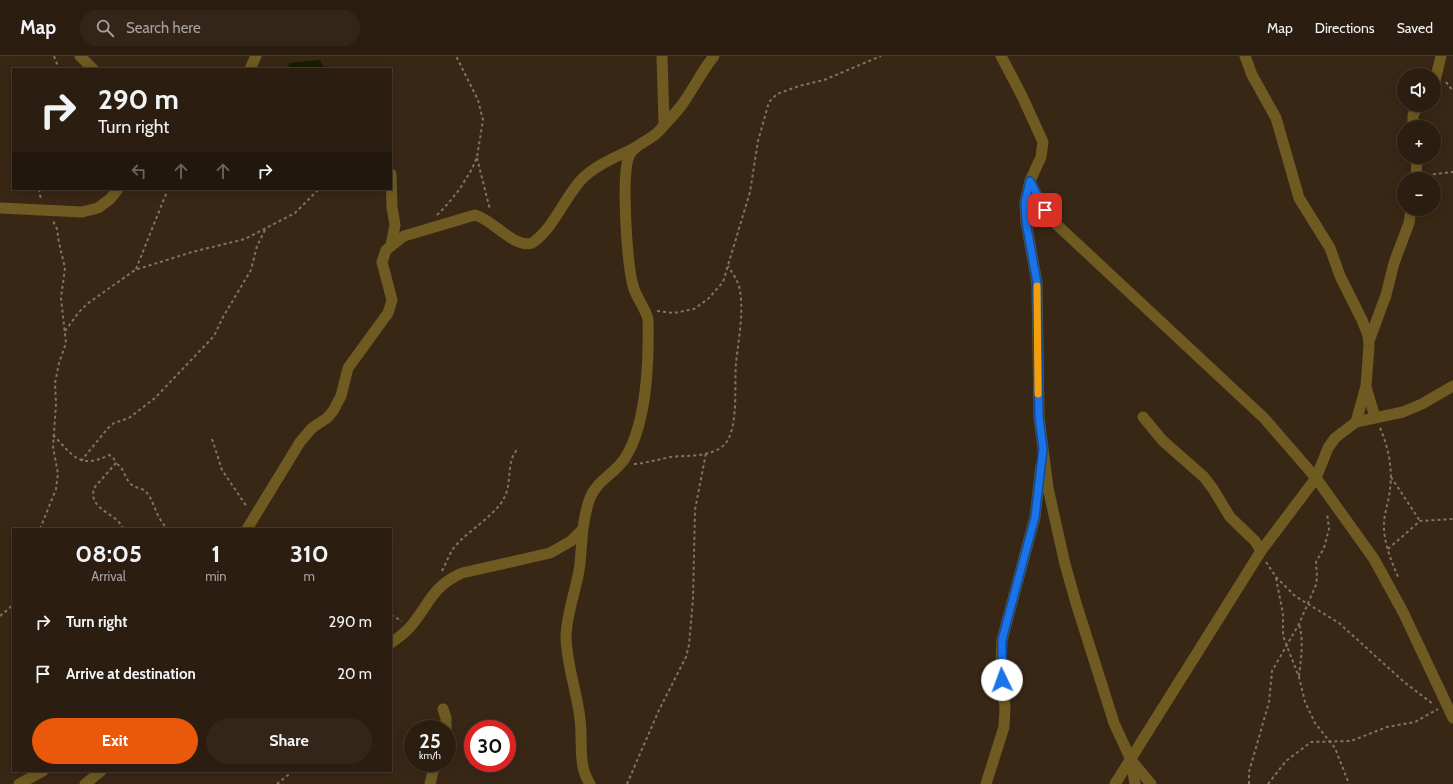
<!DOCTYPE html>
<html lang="en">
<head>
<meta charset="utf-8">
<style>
	:root { --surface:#2b1d10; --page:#332619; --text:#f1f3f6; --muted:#a6a29f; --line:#473b30; --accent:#ea580c }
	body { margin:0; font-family:Cabin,sans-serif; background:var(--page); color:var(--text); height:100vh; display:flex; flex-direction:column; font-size:15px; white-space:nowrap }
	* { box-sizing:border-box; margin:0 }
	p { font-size:13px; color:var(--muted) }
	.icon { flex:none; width:22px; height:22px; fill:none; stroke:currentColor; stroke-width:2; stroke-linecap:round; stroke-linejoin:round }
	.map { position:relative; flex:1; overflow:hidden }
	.details { position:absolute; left:12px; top:472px; width:380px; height:244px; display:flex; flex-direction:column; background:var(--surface); border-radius:0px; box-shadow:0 2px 10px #0003,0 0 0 1px var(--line) }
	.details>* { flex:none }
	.banner { position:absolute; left:12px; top:12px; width:380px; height:122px; border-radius:0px; box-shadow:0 2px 10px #0003,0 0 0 1px var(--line); background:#2b1d10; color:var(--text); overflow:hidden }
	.buttons { position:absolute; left:1397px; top:12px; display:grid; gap:8px }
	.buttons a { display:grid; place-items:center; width:44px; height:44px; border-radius:50%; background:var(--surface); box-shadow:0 2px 10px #0003,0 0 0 1px var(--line); font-size:20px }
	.speed { position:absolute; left:404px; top:664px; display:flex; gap:8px; font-size:20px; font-weight:700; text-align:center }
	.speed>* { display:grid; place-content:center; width:52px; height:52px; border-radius:50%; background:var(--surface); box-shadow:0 2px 10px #0003,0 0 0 1px var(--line); line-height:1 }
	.speed small { font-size:10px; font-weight:400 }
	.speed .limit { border:6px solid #d22; background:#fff; color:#111 }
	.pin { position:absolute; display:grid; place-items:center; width:34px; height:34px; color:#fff; margin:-17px; border-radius:8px; box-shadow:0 2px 6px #0006 }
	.me { position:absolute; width:44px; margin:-22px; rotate:357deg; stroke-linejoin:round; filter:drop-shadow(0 0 3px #0008) }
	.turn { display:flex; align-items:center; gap:14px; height:84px; padding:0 20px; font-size:18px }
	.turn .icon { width:52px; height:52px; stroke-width:2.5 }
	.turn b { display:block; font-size:28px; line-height:34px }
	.lanes { display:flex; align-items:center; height:38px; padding:0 20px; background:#0003; justify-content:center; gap:20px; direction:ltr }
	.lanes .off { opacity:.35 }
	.eta { display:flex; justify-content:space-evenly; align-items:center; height:68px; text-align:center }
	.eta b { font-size:24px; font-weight:700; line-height:28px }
	.primary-button { display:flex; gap:8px; margin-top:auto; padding:8px 20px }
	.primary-button a { flex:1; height:46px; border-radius:24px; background:var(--accent); color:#fff; font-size:16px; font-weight:700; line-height:46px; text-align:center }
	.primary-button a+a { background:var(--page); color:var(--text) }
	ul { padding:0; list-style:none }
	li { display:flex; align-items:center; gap:12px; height:52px; padding:0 20px }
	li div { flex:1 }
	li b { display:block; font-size:15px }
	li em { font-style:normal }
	header { display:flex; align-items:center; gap:24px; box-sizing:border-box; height:56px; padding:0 20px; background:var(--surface); border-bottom:1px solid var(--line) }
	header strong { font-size:19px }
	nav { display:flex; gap:22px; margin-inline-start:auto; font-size:14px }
	.search { width:280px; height:36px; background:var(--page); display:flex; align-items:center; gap:10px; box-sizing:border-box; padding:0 14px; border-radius:22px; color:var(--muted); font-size:15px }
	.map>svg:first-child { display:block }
	.water { fill:#181c01 }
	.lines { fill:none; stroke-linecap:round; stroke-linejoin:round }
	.path { stroke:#837365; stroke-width:2; stroke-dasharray:3 3; stroke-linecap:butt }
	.street { stroke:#6f5b21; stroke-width:11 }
	.route-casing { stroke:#114b97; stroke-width:10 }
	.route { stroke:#1a73e8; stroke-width:7 }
	.slow { stroke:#f59e0b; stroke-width:7 }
</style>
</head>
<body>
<header>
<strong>Map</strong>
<div class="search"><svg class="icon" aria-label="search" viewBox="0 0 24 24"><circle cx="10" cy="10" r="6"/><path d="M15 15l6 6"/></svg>Search here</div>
<nav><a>Map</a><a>Directions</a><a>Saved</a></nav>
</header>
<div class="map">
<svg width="1453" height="728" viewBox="0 0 1453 728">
	<rect width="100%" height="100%" fill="#392716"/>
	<polygon class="water" points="320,4 325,13 288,13 289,7"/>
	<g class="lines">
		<g class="path">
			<polyline points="54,0 59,13"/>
			<polyline points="1446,26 1453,35"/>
			<polyline points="477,102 490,154"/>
			<polyline points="1427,119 1453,116"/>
			<polyline points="39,133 41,144"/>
			<polyline points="437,159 445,151 459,134 472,113 477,101 483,64 478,44 456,0"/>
			<polyline points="136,213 168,133"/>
			<polyline points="657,255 674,257 694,253 708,243 723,226 750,136 758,85 769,46 777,38 799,30 824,24 881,0"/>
			<polyline points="65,275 79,256 87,248 135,214 192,196 245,183 295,157 319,133"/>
			<path d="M1380,372C1388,390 1393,413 1390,433C1389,446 1383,459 1384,473C1385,490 1392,507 1399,523"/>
			<path d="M53,379C73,399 79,414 109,399L113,401L116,407L94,432C88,455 117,456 123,473"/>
			<polyline points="212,383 222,414 247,451"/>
			<polyline points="81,405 108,372 114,367 129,362 155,342 214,280 223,261 251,214 257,190 265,174"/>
			<path d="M117,408C124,412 124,420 129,426C133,432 140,431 145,435C154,442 155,462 168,473"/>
			<path d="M634,408C646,407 657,404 670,401C686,399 712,402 725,388C739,372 734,328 736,308C738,285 744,258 740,235C739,226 733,218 728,210"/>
			<polyline points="1391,421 1420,465"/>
			<polyline points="40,473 56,433 58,418 53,391 56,348 55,327 59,307 66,287 61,242 65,212 59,187 57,173 53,165"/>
			<polyline points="1388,493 1420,465 1453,463"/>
			<polyline points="1266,506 1276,521 1295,540 1339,567 1404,626 1433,648"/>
			<path d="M442,515L452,494L458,487C471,473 498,457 505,440C512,426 506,404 518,393"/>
			<polyline points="1276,522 1283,558 1283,580 1299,621 1305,646 1315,667 1335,692 1349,728"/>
			<polyline points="391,559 402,565"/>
			<polyline points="0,560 13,549"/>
			<path d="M1299,620C1301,603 1304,585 1299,568"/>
			<polyline points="277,728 293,715"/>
			<polyline points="627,728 659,654 686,601 689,589 693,543 695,454 706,397"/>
			<polyline points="1249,728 1249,716 1269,646 1272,615 1299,568 1316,529 1317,521 1316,506 1324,492 1329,473 1327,457"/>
			<polyline points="1268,728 1286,705 1311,686 1351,685 1387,671 1415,666 1438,653"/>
		</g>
		<g class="street">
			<polyline points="80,0 93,13"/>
			<polyline points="662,0 664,67"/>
			<polyline points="1001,0 1022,40 1043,86 1041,101 1030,125 1025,146 1026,166 1037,227 1039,361 1048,432 1065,508 1076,547 1114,667 1131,704 1135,728"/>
			<polyline points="1245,0 1252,19 1276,62 1299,142 1330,192 1340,220 1362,264 1368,279 1369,290 1366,330 1356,366"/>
			<polyline points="250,13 256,0"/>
			<polyline points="1434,29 1441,0"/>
			<polyline points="1413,71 1413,59 1419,49"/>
			<polyline points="1416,123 1417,101"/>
			<polyline points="1030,125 1039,144 1055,167 1264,362 1316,422 1374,503 1403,556 1453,662"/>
			<polyline points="0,152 82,156 98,152 110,143 118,133"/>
			<polyline points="391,190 395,169 392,151 391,118"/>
			<polyline points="1369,285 1386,239 1394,207 1409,167 1411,153"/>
			<polyline points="1366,331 1375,361"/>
			<polyline points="1143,361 1163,385 1204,421 1213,433 1230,461 1255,485 1261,495"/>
			<path d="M247,473L300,386L312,372L327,362L333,355L341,340L348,312L388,257L392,244L382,206L386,194L404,180L475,159C494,164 514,193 532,187C554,172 563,144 581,124C595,109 617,101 634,92"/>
			<path d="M391,587C398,582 405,577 410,571C430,548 431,531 462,517L550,497L571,485L582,474"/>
			<polyline points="443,653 446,662 446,673"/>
			<polyline points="1131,704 1151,728"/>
			<polyline points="19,728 43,715"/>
			<polyline points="85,728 101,715"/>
			<polyline points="430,728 435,707"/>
			<path d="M590,728C587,723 584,717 583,711C580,696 582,678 580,663C577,636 567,610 566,582C566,557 577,533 580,508C582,486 582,464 590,442C597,424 615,418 625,402C647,368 649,303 648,263C645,252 638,244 634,233C627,212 621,120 629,100C634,88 650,85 659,75C666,67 674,59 681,50C693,34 701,16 714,0"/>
			<polyline points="986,728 1004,671 1005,652 1001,613 1002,584 1035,461 1041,410"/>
			<polyline points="1115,728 1261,495 1316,422 1328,392 1335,382 1356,366 1403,356 1422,348 1453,330"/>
		</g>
	</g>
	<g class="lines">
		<defs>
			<polyline id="route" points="1002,624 1002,584 1035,461 1043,393 1039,361 1037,227 1026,166 1025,146 1030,125 1045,154"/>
		</defs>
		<use href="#route" class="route-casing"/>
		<use href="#route" class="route"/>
		<polyline class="slow" points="1037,230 1038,338"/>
	</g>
</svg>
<div class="buttons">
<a><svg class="icon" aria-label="sound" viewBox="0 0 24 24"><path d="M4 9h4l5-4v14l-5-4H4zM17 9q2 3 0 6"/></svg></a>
<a>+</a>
<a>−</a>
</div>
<div class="speed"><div>25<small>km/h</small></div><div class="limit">30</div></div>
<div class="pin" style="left:1045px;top:154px;background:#d93025"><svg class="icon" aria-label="arrive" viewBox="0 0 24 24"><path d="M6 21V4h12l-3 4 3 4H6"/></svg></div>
<svg class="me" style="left:1002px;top:624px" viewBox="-20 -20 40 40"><circle r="19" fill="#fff"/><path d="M0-13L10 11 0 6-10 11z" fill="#1a73e8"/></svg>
<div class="banner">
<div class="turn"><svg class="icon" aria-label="right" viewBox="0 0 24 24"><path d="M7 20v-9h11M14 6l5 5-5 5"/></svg><div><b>290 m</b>Turn right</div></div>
<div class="lanes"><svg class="icon off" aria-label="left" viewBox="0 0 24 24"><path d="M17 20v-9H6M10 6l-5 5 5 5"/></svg><svg class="icon off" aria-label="ahead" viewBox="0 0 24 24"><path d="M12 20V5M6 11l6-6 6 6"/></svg><svg class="icon off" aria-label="ahead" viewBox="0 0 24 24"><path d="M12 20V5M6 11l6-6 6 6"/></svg><svg class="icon" aria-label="right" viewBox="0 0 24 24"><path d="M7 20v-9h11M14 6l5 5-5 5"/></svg></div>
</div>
<section class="details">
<div class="eta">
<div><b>08:05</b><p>Arrival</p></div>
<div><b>1</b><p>min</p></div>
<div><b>310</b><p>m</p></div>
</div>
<ul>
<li><svg class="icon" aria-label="right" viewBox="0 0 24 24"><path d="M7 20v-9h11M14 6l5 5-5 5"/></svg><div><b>Turn right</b></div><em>290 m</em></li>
<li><svg class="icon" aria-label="arrive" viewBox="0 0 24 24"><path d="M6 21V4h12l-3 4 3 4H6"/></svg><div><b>Arrive at destination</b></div><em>20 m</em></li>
</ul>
<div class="primary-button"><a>Exit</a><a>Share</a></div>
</section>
</div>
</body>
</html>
